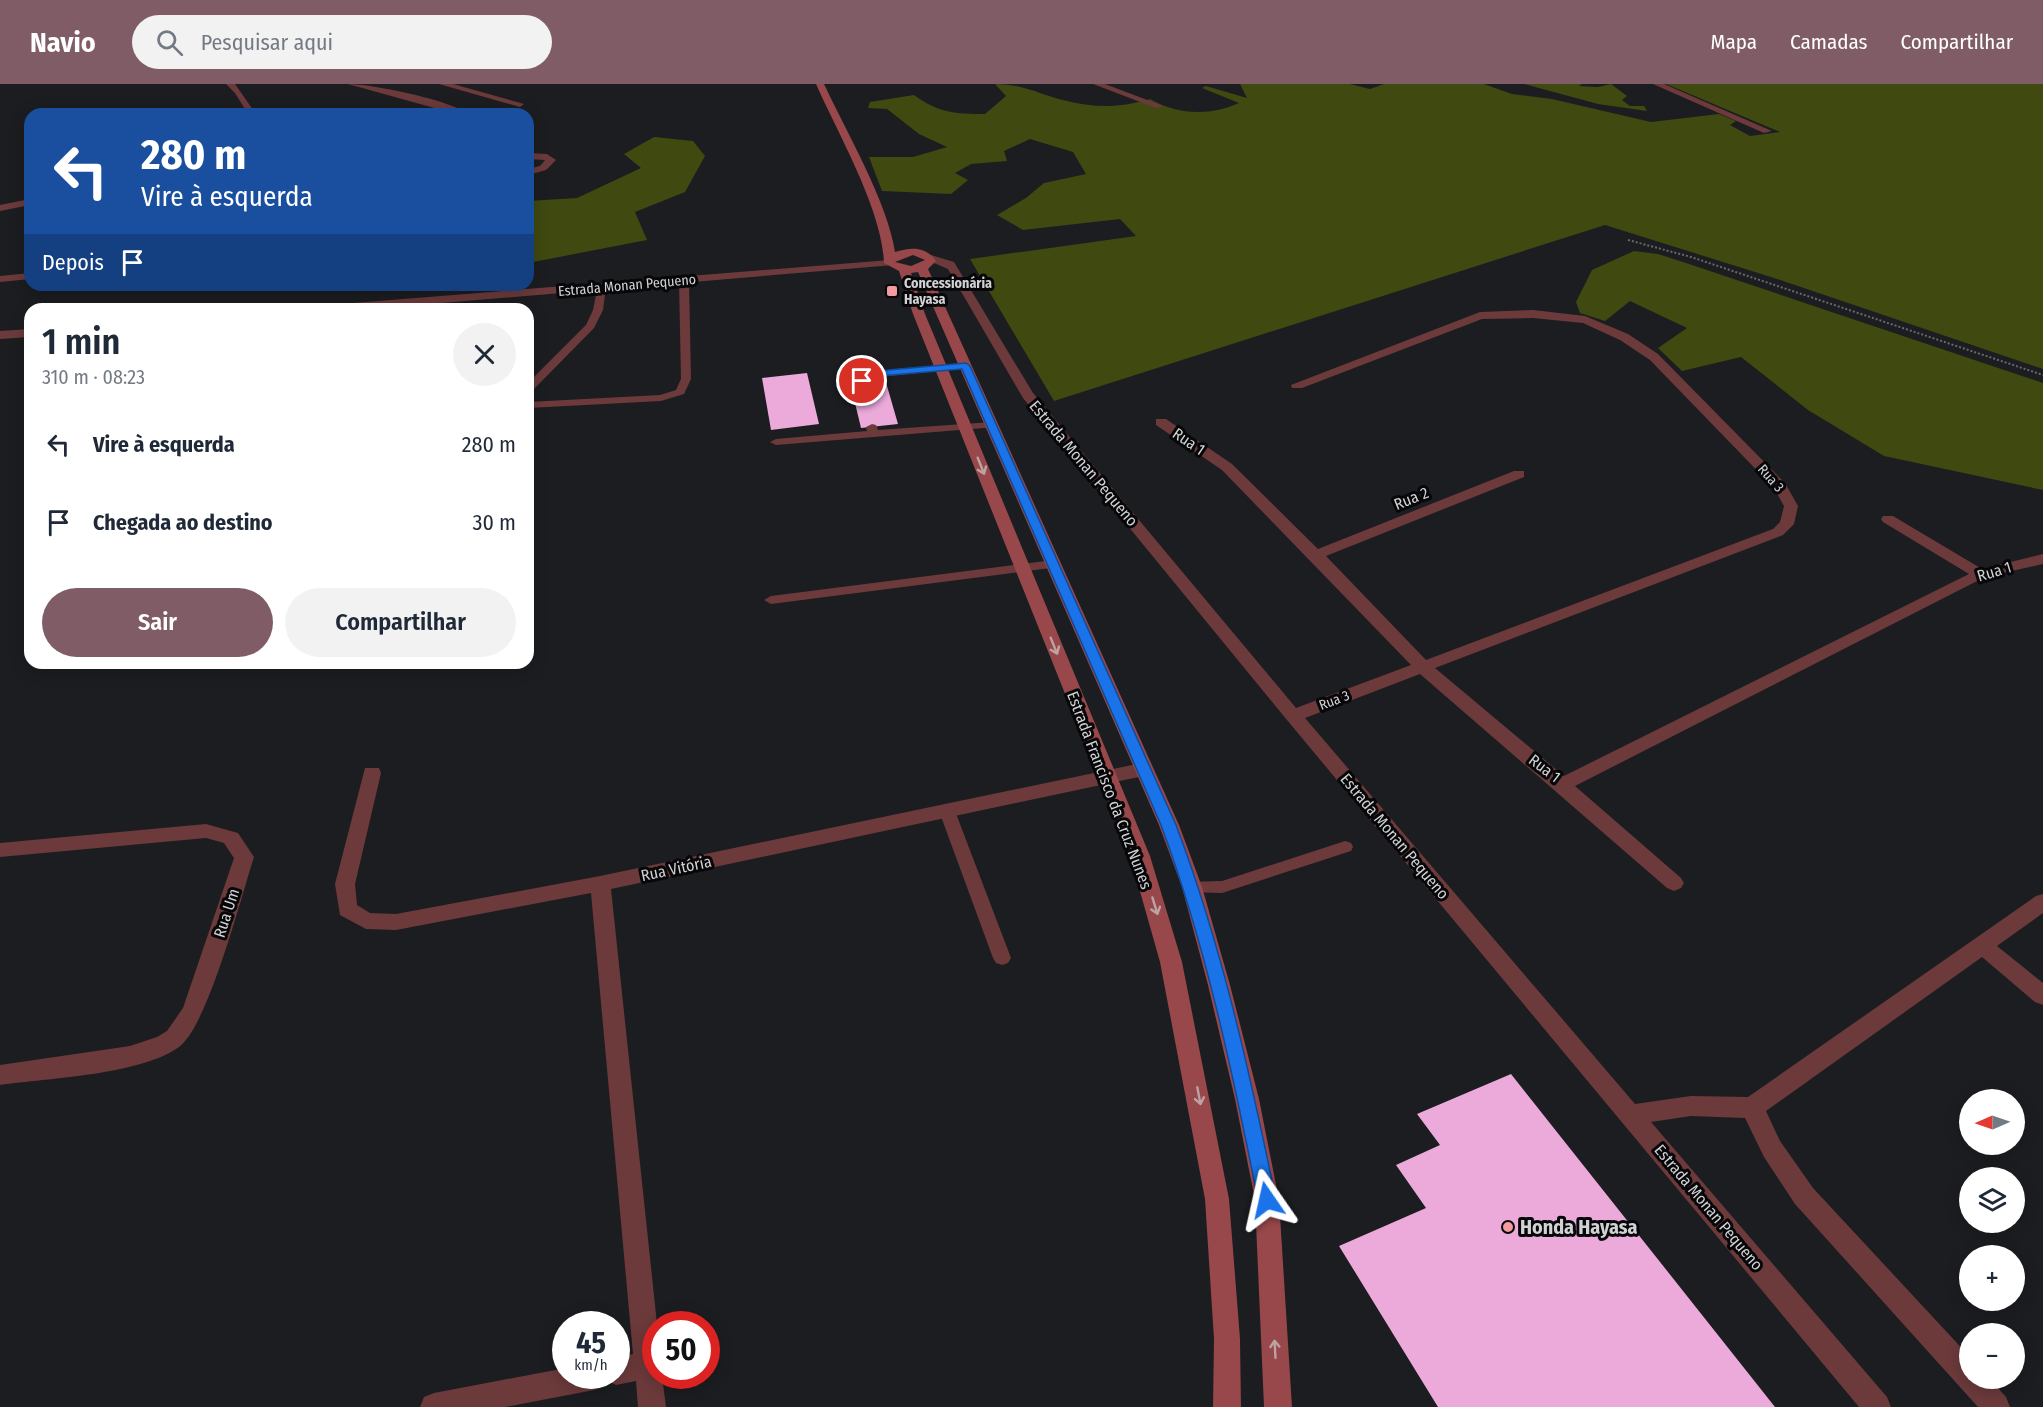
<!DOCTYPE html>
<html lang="pt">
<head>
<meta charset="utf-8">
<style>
	:root { --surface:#fff; --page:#f2f2f3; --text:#1f2937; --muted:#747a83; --accent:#7f5c66 }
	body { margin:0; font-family:"Fira Sans Condensed",sans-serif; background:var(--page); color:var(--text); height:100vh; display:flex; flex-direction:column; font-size:22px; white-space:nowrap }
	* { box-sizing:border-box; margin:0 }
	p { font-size:20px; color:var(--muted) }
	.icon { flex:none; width:33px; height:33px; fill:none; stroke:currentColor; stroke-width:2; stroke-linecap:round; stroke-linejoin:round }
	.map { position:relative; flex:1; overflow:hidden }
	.panel { position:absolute; left:24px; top:219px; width:510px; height:366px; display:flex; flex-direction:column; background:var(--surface); border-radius:18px; box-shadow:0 3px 15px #0003 }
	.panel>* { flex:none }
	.hud { position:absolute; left:24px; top:24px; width:510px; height:183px; border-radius:18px; box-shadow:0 3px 15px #0003; background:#1a4fa0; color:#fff; overflow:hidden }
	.needle { width:39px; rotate:268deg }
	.fabs { position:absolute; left:1959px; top:1005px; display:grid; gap:12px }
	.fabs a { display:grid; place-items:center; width:66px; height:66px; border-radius:50%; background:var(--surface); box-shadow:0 3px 15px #0003; font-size:30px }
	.speed { position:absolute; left:552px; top:1227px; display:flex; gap:12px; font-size:30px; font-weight:700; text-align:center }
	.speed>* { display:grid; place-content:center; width:78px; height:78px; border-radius:50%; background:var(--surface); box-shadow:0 3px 15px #0003; line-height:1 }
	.speed small { font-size:15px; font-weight:400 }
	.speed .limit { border:9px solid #d22; background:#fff; color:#111 }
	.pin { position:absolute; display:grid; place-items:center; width:51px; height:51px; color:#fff; margin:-26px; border:3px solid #fff; border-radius:50%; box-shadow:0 2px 6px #0007 }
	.me { position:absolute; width:66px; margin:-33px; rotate:349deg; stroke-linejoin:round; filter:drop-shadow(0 0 4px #0008) }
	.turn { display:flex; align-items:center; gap:21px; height:126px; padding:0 18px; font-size:27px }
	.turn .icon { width:78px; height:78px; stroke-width:2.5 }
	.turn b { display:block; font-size:42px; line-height:51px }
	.then { display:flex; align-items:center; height:57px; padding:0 18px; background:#0003; gap:12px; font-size:22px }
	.round { display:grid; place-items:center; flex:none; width:63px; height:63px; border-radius:32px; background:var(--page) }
	.headline { display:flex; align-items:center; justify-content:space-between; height:102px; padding:0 18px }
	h1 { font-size:36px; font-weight:600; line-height:45px }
	.action { display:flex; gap:12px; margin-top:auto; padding:12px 18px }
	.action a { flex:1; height:69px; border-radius:36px; background:var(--accent); color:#fff; font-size:24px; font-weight:600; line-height:69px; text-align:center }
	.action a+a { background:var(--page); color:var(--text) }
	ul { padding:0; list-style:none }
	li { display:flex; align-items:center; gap:18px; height:78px; padding:0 18px }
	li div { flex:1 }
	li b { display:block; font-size:22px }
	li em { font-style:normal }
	header { display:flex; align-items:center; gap:36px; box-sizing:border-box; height:84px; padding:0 30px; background:var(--accent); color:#fff }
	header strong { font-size:28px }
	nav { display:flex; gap:33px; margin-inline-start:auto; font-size:21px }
	.search { width:420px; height:54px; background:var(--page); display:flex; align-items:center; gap:15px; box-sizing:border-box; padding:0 21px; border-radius:33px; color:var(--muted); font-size:22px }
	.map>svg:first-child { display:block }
	.green { fill:#3f4910 }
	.building { fill:#ecaadb }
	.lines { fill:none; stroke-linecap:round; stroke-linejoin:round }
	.path { stroke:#68696c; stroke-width:2; stroke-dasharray:2 2; stroke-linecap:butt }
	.service { fill:#6c3a3b; fill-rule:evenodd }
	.minor { fill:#6c3a3b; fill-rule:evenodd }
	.secondary { fill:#98484a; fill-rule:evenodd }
	.oneway { stroke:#bda2a4 }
	.route { fill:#1a73e8; stroke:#114b97; stroke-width:1.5 }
	.poi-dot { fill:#f49b9f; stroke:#070709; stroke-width:2 }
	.labels { text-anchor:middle; stroke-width:6; stroke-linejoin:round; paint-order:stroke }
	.far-poi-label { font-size:14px; font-weight:bold; fill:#d1d2d4; stroke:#070709; text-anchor:start }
	.far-street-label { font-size:14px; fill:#d1d2d4; stroke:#070709 }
	.street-label { font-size:16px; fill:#d1d2d4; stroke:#070709 }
	.near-poi-label { font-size:20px; font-weight:bold; fill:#d1d2d4; stroke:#070709; text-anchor:start }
</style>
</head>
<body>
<header>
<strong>Navio</strong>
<div class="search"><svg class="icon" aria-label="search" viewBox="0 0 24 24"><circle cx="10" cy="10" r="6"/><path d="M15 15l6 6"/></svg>Pesquisar aqui</div>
<nav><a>Mapa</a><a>Camadas</a><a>Compartilhar</a></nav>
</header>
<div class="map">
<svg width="2043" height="1323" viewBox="0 0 2043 1323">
	<rect width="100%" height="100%" fill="#1c1d20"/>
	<g class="green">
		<path d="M995,0C1025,0 1040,11 1067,17C1097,24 1120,24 1150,15C1178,31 1210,32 1239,19L1202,4L1206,2L1247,14L1240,0H1350L1370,5L1384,0H1484L1512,10L1552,15L1651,38L1719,30L1736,37L1730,41L1750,52L1780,48L1666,0H2043V285L1774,194L1605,141L1054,317L970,175L1136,152L1120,135L1023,146L997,131L1026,114L1044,99L1086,90L1073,68L1030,55L1004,67L1007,77L971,80L955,89L968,96L951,110L882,107L869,73H913L947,63L919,50L887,25L868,24L870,18L914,11C939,29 955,30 985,30L1006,12Z"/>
		<polygon points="1524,0 1582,0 1579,2 1598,3 1611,0 1627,12 1622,16 1630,22 1644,22 1647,27 1598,20"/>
		<polygon points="654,53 693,57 705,72 685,108 635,128 647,156 528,179 528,117 577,114 641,84 624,70"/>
		<polygon points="1634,167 1658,170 1683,178 2043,299 2043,406 1884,372 1808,326 1741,273 1682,287 1658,264 1687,244 1630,217 1605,237 1580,229 1576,218 1592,186"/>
	</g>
	<g class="building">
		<polygon points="807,289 819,340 771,346 762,294"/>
		<polygon points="885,295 898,340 861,344 850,298"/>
		<polygon points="1511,990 1775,1323 1438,1323 1339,1162 1426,1124 1396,1081 1440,1061 1417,1030"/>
	</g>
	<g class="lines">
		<polyline class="path" points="1628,156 1691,173 2043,291"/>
		<g class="service">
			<polygon points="684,194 689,197 691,295 684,310 661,317 528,324 528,318 660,311 676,306 681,295 679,197"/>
			<polygon points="598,201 606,203 603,226 594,244 532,307 528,308 528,299 586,241 593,226"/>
			<polygon points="966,279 970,280 970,284 879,293 862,300 857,297 877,287"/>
			<polygon points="992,338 996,339 996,343 776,361 770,358 776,355 867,347 866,343 872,340 876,341 878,346"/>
			<polygon points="1053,476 1059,480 1058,483 771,520 764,516 771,512"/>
			<polygon points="947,721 953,723 955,727 1011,874 1008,879 1002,881 996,879 993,874 939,727 941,723"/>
			<polygon points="1345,757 1351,759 1353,763 1351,767 1222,809 1186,808 1184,803 1186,798 1222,797"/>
		</g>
		<g class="minor">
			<polygon points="226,0 235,0 256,30 248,30 235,9"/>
			<path d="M348,0C372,0 450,16 468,30H456Z"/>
			<polygon points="439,0 453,0 524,20 520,23"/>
			<polygon points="1093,0 1105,0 1163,22 1156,24"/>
			<polygon points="1653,0 1664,0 1772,47 1764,49"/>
			<polygon points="528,69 547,70 556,76 546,86 528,91 528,85 540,82 545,76 528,75"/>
			<polygon points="30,115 30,121 0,127 0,121"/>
			<polygon points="931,171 954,178 1033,309 1296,624 1411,581 1222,386 1156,341 1156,335 1166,335 1232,380 1318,465 1514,387 1524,387 1524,393 1326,472 1426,576 1773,445 1780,438 1784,422 1774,404 1650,276 1620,256 1583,239 1533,234 1482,235 1302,304 1292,304 1291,301 1480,228 1533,226 1585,232 1628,250 1658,270 1785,399 1798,422 1794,440 1783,451 1435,584 1564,692 1969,490 1883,438 1881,435 1883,432 1893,432 1982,485 2043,470 2043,480 1985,493 1575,702 1681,794 1684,799 1681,804 1674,807 1667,804 1420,590 1305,634 1635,1020 1691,1012 1748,1013 2036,812 2043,810 2043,829 1997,862 2043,899 2043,921 2035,918 1982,873 1766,1027 1780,1057 1813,1104 1970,1273 1970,1294 1989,1294 2006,1313 2010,1323 1978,1323 1795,1120 1764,1073 1745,1034 1691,1032 1651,1038 1887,1313 1891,1323 1859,1323 1287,636 1023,314 948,185 927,176 927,172"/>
			<polygon points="890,176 894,177 894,181 371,225 322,225 328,221"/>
			<polygon points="30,189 30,195 0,198 0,192"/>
			<polygon points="30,245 30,253 0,255 0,247"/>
			<polygon points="1142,679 1148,681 1151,686 1148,691 611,805 657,1240 656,1292 662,1292 666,1323 638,1323 636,1297 616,1301 606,1296 604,1302 594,1306 505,1323 420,1323 424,1313 434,1309 566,1284 566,1292 616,1292 616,1273 633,1270 591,809 396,846 366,845 340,831 335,800 365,684 379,684 381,689 355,800 357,821 370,829 396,830 600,792"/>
			<path d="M206,740L238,749L254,773C241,813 208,942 179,963C140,991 48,994 0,1001V981L130,962L157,953L167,947L183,924L234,774L224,759L206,754L0,773V759Z"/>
		</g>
		<path class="secondary" d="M816,0H824C846,47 888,119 895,168C911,163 926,162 936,177L928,185L1179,741L1202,803L1230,901L1259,1015L1279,1116L1292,1323H1264L1255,1116L1235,1015L1208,901L1182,803L1159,741L918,188L911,189L925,230L1150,772L1182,878L1229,1115L1240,1255L1241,1323H1213L1214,1255L1205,1115L1160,878L1130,772L913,230L899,187L884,179C882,125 838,50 816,0ZM913,171L925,176L911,182L895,178Z"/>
	</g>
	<defs><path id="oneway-shaft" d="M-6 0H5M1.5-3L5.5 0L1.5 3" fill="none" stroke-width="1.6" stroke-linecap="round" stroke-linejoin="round" transform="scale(1.5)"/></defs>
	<g class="oneway">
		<use href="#oneway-shaft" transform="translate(981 382) rotate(68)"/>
		<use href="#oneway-shaft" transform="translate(1054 562) rotate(68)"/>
		<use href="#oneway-shaft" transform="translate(1155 822) rotate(73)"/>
		<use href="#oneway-shaft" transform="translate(1199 1012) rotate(79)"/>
		<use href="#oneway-shaft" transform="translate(1275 1265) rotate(-93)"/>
	</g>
	<path class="route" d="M966,279L970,282L1176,741C1222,862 1250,990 1276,1116L1274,1122L1267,1125L1260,1122L1258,1116C1233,990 1206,862 1161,741L962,285L879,292L862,300L857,297L877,287Z"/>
	<g class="poi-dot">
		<rect x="886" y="201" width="12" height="12" rx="3"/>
		<circle cx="1508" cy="1143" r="6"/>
	</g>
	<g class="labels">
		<g class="far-poi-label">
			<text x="904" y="204">Concessionária<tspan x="904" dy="16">Hayasa</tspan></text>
		</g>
		<g class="far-street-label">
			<text transform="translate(627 201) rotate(-5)" y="5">Estrada Monan Pequeno</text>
			<text transform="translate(1771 394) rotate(49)" y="5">Rua 3</text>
			<text transform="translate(1334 616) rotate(-21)" y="5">Rua 3</text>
		</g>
		<g class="street-label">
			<text transform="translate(1189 357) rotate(34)" y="6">Rua 1</text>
			<text transform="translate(1084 379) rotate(50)" y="6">Estrada Monan Pequeno</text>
			<text transform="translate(1411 414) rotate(-22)" y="6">Rua 2</text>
			<text transform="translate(1994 487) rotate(-17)" y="6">Rua 1</text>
			<text transform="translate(1545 684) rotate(37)" y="6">Rua 1</text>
			<text transform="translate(1110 706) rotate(69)" y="6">Estrada Francisco da Cruz Nunes</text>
			<text transform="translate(1395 752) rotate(50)" y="6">Estrada Monan Pequeno</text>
			<text transform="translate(676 784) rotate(-12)" y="6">Rua Vitória</text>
			<text transform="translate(226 829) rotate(-72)" y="6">Rua Um</text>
			<text transform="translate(1709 1123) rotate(50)" y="6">Estrada Monan Pequeno</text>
		</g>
		<g class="near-poi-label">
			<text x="1520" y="1150">Honda Hayasa</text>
		</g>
	</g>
</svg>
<div class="fabs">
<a><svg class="needle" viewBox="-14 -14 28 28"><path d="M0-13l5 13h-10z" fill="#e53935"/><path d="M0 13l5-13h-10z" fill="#747a83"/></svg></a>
<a><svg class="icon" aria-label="layers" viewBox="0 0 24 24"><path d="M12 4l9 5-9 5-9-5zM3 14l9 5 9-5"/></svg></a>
<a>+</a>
<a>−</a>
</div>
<div class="speed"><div>45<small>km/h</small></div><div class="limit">50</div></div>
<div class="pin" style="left:862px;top:297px;background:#d93025"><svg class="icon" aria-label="arrive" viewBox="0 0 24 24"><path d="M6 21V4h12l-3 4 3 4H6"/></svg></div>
<svg class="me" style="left:1267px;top:1116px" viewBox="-20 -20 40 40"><path d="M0-17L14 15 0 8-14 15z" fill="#1a73e8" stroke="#fff" stroke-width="4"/></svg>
<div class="hud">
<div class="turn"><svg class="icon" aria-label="left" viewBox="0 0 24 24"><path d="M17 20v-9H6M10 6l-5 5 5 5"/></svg><div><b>280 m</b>Vire à esquerda</div></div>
<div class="then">Depois<svg class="icon" aria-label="arrive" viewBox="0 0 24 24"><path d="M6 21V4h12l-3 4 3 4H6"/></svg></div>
</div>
<section class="panel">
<div class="headline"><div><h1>1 min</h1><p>310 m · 08:23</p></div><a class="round"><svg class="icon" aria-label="close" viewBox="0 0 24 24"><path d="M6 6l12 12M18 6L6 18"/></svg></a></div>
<ul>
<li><svg class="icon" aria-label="left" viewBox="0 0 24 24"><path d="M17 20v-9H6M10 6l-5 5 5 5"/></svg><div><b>Vire à esquerda</b></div><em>280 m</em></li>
<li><svg class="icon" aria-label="arrive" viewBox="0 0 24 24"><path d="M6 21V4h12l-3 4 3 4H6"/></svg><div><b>Chegada ao destino</b></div><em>30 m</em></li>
</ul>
<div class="action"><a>Sair</a><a>Compartilhar</a></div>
</section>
</div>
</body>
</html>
